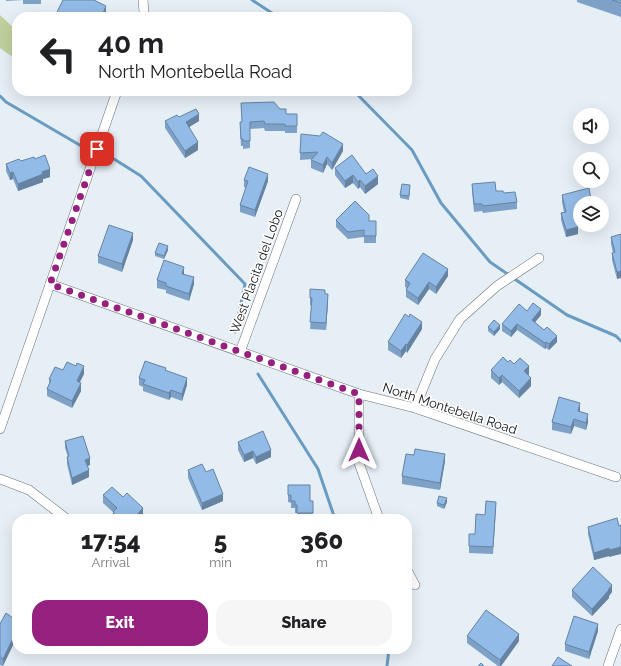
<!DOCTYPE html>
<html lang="en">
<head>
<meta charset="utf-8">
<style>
	:root { --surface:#fff; --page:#f6f6f6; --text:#202124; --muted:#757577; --accent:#96207d }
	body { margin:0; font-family:Raleway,sans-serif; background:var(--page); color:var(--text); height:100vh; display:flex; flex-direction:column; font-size:15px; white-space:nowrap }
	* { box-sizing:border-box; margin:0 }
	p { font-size:13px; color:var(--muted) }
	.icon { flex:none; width:22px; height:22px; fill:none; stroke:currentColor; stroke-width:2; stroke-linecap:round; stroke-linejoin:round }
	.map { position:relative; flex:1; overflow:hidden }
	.sheet { position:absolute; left:12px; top:514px; width:400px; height:140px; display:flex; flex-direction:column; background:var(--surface); border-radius:16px; box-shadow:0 4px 16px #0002 }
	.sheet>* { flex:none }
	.hud { position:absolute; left:12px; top:12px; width:400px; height:84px; border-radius:16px; box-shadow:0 4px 16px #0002; background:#fff; color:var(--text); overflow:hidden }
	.fabs { position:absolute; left:573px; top:108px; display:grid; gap:8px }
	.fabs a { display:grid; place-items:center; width:36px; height:36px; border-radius:50%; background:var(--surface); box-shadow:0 4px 16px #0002; font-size:20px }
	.pin { position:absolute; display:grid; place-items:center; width:34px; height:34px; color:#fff; margin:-17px; border-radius:8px; box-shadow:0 2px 6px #0006 }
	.me { position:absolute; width:44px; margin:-22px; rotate:0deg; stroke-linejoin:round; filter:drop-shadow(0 0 3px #0008) }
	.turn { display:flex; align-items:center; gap:14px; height:84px; padding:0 20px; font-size:18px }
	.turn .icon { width:52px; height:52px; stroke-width:2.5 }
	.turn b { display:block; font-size:28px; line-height:34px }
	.eta { display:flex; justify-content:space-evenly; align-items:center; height:68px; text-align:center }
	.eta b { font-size:24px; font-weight:800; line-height:28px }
	.action { display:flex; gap:8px; margin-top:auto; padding:8px 20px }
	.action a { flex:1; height:46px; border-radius:16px; background:var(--accent); color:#fff; font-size:16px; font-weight:800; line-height:46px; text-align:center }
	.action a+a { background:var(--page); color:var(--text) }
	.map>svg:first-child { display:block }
	.green { fill:#c1d09d }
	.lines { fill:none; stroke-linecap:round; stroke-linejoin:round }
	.stream { stroke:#6a9cc1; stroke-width:3 }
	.minor-casing { stroke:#6d737a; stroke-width:10 }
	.minor { stroke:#fff; stroke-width:9 }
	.wall { fill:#7ea1c7 }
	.shaded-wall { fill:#6683a2 }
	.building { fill:#92bbe7; stroke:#6683a2 }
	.route { stroke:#96207d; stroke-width:7; stroke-dasharray:0 12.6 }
	.labels { text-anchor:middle; stroke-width:3.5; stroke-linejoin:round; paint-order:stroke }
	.street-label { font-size:13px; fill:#0f1214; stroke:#fff }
</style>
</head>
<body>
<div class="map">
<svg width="621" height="666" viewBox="0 0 621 666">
	<rect width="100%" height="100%" fill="#e6eef6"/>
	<polygon class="green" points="0,15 17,31 17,60 0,48"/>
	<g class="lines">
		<g class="stream">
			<polyline points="252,0 278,17"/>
			<polyline points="354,91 412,150 441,203 490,262 567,315 616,336 621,341"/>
			<polyline points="0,96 6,102 83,147"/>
			<polyline points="114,159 141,176 245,284 235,332"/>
			<polyline points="258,374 318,469 335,519"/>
			<polyline points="387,666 389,649"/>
		</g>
		<defs>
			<g id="minor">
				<polyline points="143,17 144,12 143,0"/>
				<polyline points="50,284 359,394 415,408 616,477"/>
				<polyline points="240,352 296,199"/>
				<polyline points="359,394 359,463 379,519"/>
				<polyline points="415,408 435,359 460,319 497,286 539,258"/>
				<polyline points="0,429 117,91"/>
				<polyline points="0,479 29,490 67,519"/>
				<polyline points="407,570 415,585"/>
				<polyline points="608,666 621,629"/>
			</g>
		</defs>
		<use href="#minor" class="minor-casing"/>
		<use href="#minor" class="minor"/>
	</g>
	<g class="wall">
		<polygon points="6,0 41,0 41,4 23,4 23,0 6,1"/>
		<polygon points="577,0 621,0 621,17 577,2"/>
		<polygon points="106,13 105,15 110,17 56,17 56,14"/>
		<polygon points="241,103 280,109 286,114 297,114 297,133 285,133 285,131 265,131 264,128 250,129 250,148 243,149 243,146 241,146 240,130 240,122 242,122"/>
		<polygon points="179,117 199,121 189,127 198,150 185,158 165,128 165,121"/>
		<polygon points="301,134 343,151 332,170 327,164 323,173 311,168 311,160 312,159 300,160"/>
		<polygon points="35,159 50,177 43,179 43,182 18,191 13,179 10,180 6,171 6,164"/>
		<polygon points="335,168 366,174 378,184 365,194 360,187 358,189 353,183 345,188 335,175"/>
		<polygon points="244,180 268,181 255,217 240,212 240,205 246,188 244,187"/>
		<polygon points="472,184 496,191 504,193 517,202 517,209 483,213 482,211 474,212 472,191"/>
		<polygon points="410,189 409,200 400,198 400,195"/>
		<polygon points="562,195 591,199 591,203 580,203 580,217 576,218 578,234 566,237 561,220 561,213 564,212 562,202"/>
		<polygon points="336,220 369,221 376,221 376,243 364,243 364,237 348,239 336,227"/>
		<polygon points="621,234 617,279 612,260 612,253 613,253 611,244 611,237"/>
		<polygon points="133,240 122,272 98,263 98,256"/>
		<polygon points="168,250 164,259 155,256 155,253"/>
		<polygon points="184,275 194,284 189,301 166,293 166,290 157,288 157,280"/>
		<polygon points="448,276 436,294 429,289 418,305 406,297 406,290 407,288 405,287 405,280"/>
		<polygon points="325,294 328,301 326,330 310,329 312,306 310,305 310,298"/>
		<polygon points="527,311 541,315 535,322 557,342 549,350 546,348 545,349 517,330 511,337 502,331 502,324"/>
		<polygon points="488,327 500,329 494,336 488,331"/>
		<polygon points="422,329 407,353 406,351 401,358 388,350 388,342"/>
		<polygon points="508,362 514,364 529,374 528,375 531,386 519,398 502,382 499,385 491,378 491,370"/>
		<polygon points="63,370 84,374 79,382 81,391 72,408 47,396 47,389 49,384 49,379"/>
		<polygon points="166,370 187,385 182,401 171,397 169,400 143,391 143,387 139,385 139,378"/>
		<polygon points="580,410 580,412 588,422 586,430 574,426 571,434 552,430 552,422"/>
		<polygon points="65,441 90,465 87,466 89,477 72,485 67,464 67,457 68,457 65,448"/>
		<polygon points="238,442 271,457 256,464 253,458 244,462 238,450"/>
		<polygon points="445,461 440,490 402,484 402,476"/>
		<polygon points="188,470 206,472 223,501 202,510 188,478"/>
		<polygon points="288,485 310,501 313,501 313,519 297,519 297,513 295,513 295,508 291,508 291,503 288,502"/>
		<polygon points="103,495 123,497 143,516 140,519 113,519 113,512 103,503"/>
		<polygon points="447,502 444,509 437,506 437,503"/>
		<polygon points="496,509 493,554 469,553 469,546 485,515"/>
		<polygon points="617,518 609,557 609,556 594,560 588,534 588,527"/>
		<polygon points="17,571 17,581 16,580 16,573"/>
		<polygon points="572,590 612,592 609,596 609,598 592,616 572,597"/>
		<polygon points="6,613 3,666 0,665 0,624"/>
		<polygon points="598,631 589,659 565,651 565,644"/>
		<polygon points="467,636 519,641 501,666 498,666 467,643"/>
	</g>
	<g class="shaded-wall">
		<polygon points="106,6 106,13 104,17 103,13"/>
		<polygon points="199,114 199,121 186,129 186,122"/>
		<polygon points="198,142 198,150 185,158 185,151"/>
		<polygon points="343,144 343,151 332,170 332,163"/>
		<polygon points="327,157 327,164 323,173 323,165"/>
		<polygon points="50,169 50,177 43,179 43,182 18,191 18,184 42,172"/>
		<polygon points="13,172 13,179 10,180 10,173"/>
		<polygon points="268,174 268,181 255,217 255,210"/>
		<polygon points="353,175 353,183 345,188 345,181"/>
		<polygon points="378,176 378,184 365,194 365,186"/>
		<polygon points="360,180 360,187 358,189 358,182"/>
		<polygon points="580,209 580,217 575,218 575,211"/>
		<polygon points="578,227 578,234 566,237 566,230"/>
		<polygon points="133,233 133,240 122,272 122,264"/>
		<polygon points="168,246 168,250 164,259 164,256"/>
		<polygon points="184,267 184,274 182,282 182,274"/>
		<polygon points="448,269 448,276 436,294 436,287"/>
		<polygon points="621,271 621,278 617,279 617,272"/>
		<polygon points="194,277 194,284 189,301 189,294"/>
		<polygon points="429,282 429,289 418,305 418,298"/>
		<polygon points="328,294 328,301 326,330 326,323"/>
		<polygon points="541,309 541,315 532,326 532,320"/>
		<polygon points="422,322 422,329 407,353 407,345"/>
		<polygon points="517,324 517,330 511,337 511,331"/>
		<polygon points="500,325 500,329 494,336 494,332"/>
		<polygon points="557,336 557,342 549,350 549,344"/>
		<polygon points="546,342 546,348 545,349 545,343"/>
		<polygon points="406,344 406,351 401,358 401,351"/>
		<polygon points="84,366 84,374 77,388 77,381"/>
		<polygon points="529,366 529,374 524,379 524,371"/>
		<polygon points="502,375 502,382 499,385 499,378"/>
		<polygon points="187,378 187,385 182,401 182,394"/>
		<polygon points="531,378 531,386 519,398 519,391"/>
		<polygon points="81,383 81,391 72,408 72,401"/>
		<polygon points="171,390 171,397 169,400 169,393"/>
		<polygon points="580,403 580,410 578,419 578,411"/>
		<polygon points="588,414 588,422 586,430 586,423"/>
		<polygon points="574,419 574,426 571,434 571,427"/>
		<polygon points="271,450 271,457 256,464 256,457"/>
		<polygon points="253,451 253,458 244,462 244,455"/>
		<polygon points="445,454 445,461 440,490 440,483"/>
		<polygon points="90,458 90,465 85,467 85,460"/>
		<polygon points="89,470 89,477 72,485 72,478"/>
		<polygon points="223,494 223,501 202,510 202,503"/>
		<polygon points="447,498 447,502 444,509 444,505"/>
		<polygon points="143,508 143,516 140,519 133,519"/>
		<polygon points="621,547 621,554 609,557 609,550"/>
		<polygon points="609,548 609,556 594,560 594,553"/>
		<polygon points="612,585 612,592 609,596 609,598 592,616 592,609"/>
		<polygon points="598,624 598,631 589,659 589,652"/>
		<polygon points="17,630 17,637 3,666 3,659"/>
		<polygon points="519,634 519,641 501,666 500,666 500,660"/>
	</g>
	<g class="building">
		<polygon points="63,0 94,0 106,6 103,13 110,17 63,17 56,14"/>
		<polygon points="612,0 621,0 621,3"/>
		<polygon points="274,102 280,109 286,109 286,114 297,114 297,126 285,126 285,124 265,124 264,121 250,122 250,141 243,141 243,139 241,139 240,122 242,122 241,103"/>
		<polygon points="196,109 199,114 186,122 198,142 185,151 165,121 177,115 179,117"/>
		<polygon points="323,132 343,144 332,163 327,157 323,165 311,160 318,152 300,153 301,134 320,136"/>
		<polygon points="45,155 50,169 42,172 43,174 18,184 13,172 10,173 6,164 19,159 21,161 34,157 35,159"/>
		<polygon points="352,155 366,174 373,169 378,176 365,186 360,180 358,182 353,175 345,181 335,168"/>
		<polygon points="249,167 268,174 255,210 240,205 248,181 244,180"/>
		<polygon points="495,182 496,191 503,191 504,193 515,192 517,202 483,206 482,204 474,204 472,184"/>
		<polygon points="402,184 410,185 409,196 400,195"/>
		<polygon points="589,188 591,199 588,198 589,203 580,203 580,209 575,211 578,227 566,230 561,213 566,212 562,195"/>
		<polygon points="355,201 369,215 369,221 376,221 376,236 364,236 364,230 348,232 336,220"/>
		<polygon points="109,225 133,233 122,264 98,256"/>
		<polygon points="621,234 621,271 617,272 612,253 615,252 611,237"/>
		<polygon points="159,243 168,246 164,256 155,253"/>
		<polygon points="423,253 448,269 436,287 429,282 418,298 406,290 410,283 405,280"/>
		<polygon points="164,260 184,267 182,274 194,277 189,294 166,286 166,283 157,280"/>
		<polygon points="310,289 325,290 325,294 328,294 326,323 310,322 312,298 310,298"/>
		<polygon points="533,303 541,309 532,320 544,330 547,327 557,336 549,344 546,342 545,343 517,324 511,331 502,324 519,304 527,311"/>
		<polygon points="405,314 409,317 410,314 422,322 407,345 406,344 401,351 388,342"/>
		<polygon points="494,320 500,325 494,332 488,327"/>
		<polygon points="503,357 508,362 510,360 514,364 520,358 529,366 524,371 531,378 519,391 502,375 499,378 491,370"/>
		<polygon points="145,361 166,368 165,370 187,378 182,394 171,390 169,393 143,384 145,380 139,378"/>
		<polygon points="67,362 76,366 77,363 84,366 77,381 81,383 72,401 47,389 51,380 49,379 55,367 63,370"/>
		<polygon points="559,397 580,403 578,411 588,414 586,423 574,419 571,427 552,422"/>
		<polygon points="263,431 271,450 256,457 253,451 244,455 238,442"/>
		<polygon points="83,436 90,458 85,460 89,470 72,478 67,457 69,456 65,441"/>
		<polygon points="415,449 445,454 440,483 402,476 406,454 414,455"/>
		<polygon points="202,464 206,472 213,469 223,494 202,503 188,470"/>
		<polygon points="288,485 310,485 310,501 313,501 313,513 297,513 297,505 295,505 295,501 291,501 291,495 288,495"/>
		<polygon points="112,487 123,497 127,493 143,508 133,519 119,519 113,512 117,508 103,495"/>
		<polygon points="439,496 447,498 444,505 437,503"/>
		<polygon points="486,501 496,502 493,547 469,546 469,534 475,534 476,514 485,515"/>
		<polygon points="617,518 619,526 621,525 621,547 609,550 609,548 594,553 588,527"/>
		<polygon points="593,567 612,585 608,590 609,590 592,609 572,590"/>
		<polygon points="486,610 519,634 500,660 467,636"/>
		<polygon points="6,613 17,621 17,630 3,659 0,657 0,624"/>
		<polygon points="574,616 598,624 589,652 565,644"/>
		<polygon points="558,657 572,666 552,666"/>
		<polygon points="481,663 484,666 478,666"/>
	</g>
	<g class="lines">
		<polyline class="route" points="97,149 50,284 359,394 359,450"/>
	</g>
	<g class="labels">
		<g class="street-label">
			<text transform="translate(256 271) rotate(-70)" y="5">West Placita del Lobo</text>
			<text transform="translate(450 408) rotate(18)" y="5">North Montebella Road</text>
		</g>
	</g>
</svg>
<div class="fabs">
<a><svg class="icon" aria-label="sound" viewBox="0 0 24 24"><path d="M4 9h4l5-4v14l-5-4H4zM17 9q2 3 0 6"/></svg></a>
<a><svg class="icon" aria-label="search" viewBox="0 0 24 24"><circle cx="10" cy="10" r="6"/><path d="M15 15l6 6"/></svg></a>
<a><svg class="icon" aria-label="layers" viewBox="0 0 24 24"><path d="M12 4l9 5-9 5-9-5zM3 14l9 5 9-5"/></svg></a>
</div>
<div class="pin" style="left:97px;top:149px;background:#d93025"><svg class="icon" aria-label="arrive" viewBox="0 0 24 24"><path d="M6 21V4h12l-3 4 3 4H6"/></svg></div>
<svg class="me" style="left:359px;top:450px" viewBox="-20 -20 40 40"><path d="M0-17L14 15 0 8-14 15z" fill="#96207d" stroke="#fff" stroke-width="4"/></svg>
<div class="hud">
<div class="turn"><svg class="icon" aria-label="left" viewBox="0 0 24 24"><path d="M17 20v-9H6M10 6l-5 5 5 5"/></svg><div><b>40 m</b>North Montebella Road</div></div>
</div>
<section class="sheet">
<div class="eta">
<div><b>17:54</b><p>Arrival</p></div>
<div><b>5</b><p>min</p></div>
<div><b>360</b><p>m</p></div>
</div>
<div class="action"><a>Exit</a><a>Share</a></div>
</section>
</div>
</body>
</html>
